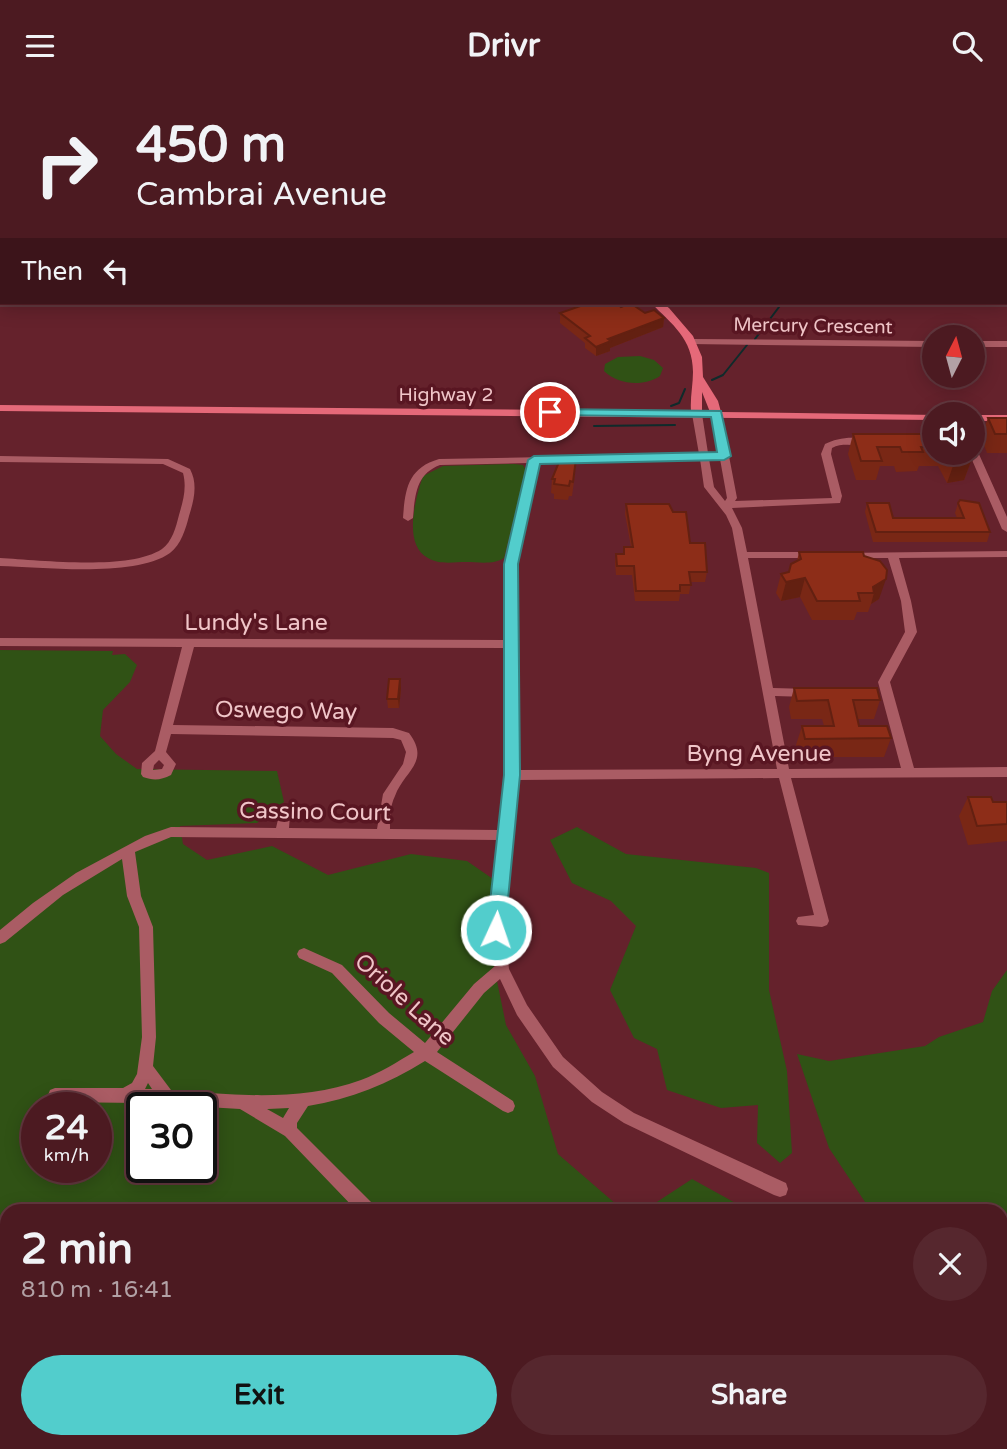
<!DOCTYPE html>
<html lang="en">
<head>
<meta charset="utf-8">
<style>
	:root { --surface:#4c1a21; --page:#56272e; --text:#f1f3f6; --muted:#b2a1a5; --line:#63383f; --accent:#52cdcc }
	body { margin:0; font-family:"Varela Round",sans-serif; background:var(--page); color:var(--text); height:100vh; display:flex; flex-direction:column; font-size:26px; white-space:nowrap }
	* { box-sizing:border-box; margin:0 }
	p { font-size:23px; color:var(--muted) }
	.icon { flex:none; width:38px; height:38px; fill:none; stroke:currentColor; stroke-width:2; stroke-linecap:round; stroke-linejoin:round }
	.map { position:relative; flex:1; overflow:hidden }
	.sheet { position:absolute; left:0px; top:1113px; width:1008px; height:245px; display:flex; flex-direction:column; background:var(--surface); border-radius:21px 21px 0 0; box-shadow:0 4px 18px #0003,0 0 0 2px var(--line) }
	.sheet>* { flex:none }
	.banner { position:absolute; left:0px; top:0px; width:1008px; height:214px; box-shadow:0 4px 18px #0003,0 0 0 2px var(--line); background:#4c1a21; color:var(--text); overflow:hidden }
	.needle { width:46px; rotate:6deg }
	.tools { position:absolute; left:922px; top:234px; display:grid; gap:14px }
	.tools a { display:grid; place-items:center; width:63px; height:63px; border-radius:50%; background:var(--surface); box-shadow:0 4px 18px #0003,0 0 0 2px var(--line); font-size:35px }
	.speed { position:absolute; left:21px; top:1001px; display:flex; gap:14px; font-size:35px; font-weight:700; text-align:center }
	.speed>* { display:grid; place-content:center; width:91px; height:91px; border-radius:50%; background:var(--surface); box-shadow:0 4px 18px #0003,0 0 0 2px var(--line); line-height:1 }
	.speed small { font-size:18px; font-weight:400 }
	.speed .limit { border:4px solid #111; border-radius:10px; background:#fff; color:#111 }
	.pin { position:absolute; display:grid; place-items:center; width:60px; height:60px; color:#fff; margin:-30px; border:4px solid #fff; border-radius:50%; box-shadow:0 2px 7px #0007 }
	.me { position:absolute; width:77px; margin:-38px; rotate:3deg; stroke-linejoin:round; filter:drop-shadow(0 0 5px #0008) }
	.turn { display:flex; align-items:center; gap:24px; height:147px; padding:0 21px; font-size:32px }
	.turn .icon { width:91px; height:91px; stroke-width:2.5 }
	.turn b { display:block; font-size:49px; line-height:60px }
	.then { display:flex; align-items:center; height:66px; padding:0 21px; background:#0003; gap:14px; font-size:26px }
	.round { display:grid; place-items:center; flex:none; width:74px; height:74px; border-radius:37px; background:var(--page) }
	.head { display:flex; align-items:center; justify-content:space-between; height:119px; padding:0 21px }
	h1 { font-size:42px; font-weight:700; line-height:52px }
	.primary-button { display:flex; gap:14px; margin-top:auto; padding:14px 21px }
	.primary-button a { flex:1; height:80px; border-radius:42px; background:var(--accent); color:#111; font-size:28px; font-weight:700; line-height:80px; text-align:center }
	.primary-button a+a { background:var(--page); color:var(--text) }
	header { display:flex; justify-content:space-between; align-items:center; height:91px; padding:0 21px; background:var(--surface); font-size:32px; font-weight:700 }
	.map>svg:first-child { display:block }
	.green { fill:#305215; fill-rule:evenodd }
	.water { fill:#0f2b2b }
	.lines { fill:none; stroke-linecap:round; stroke-linejoin:round }
	.stream { stroke:#0f2b2b; stroke-width:2 }
	.street { fill:#aa5c64; fill-rule:evenodd }
	.secondary { fill:#e56979; fill-rule:evenodd }
	.wall { fill:#792715 }
	.shaded-wall { fill:#632011 }
	.building { fill:#8d2d18; stroke:#632011; stroke-width:2 }
	.route { fill:#52cdcc; stroke:#358585; stroke-width:2 }
	.labels { text-anchor:middle; stroke-width:7; stroke-linejoin:round; paint-order:stroke }
	.far-street-label { font-size:19px; fill:#f0c5c8; stroke:#591622 }
	.street-label { font-size:23px; fill:#f0c5c8; stroke:#591622 }
</style>
</head>
<body>
<header><svg class="icon" aria-label="menu" viewBox="0 0 24 24"><path d="M4 6h16M4 12h16M4 18h16"/></svg>Drivr<svg class="icon" aria-label="search" viewBox="0 0 24 24"><circle cx="10" cy="10" r="6"/><path d="M15 15l6 6"/></svg></header>
<div class="map">
<svg width="1007" height="1358" viewBox="0 0 1007 1358">
	<rect width="100%" height="100%" fill="#65222c"/>
	<g class="green">
		<path d="M640,265L654,269L663,277L660,285C644,296 618,294 604,280L605,273L618,266Z"/>
		<path d="M514,373L523,374L526,379L504,467C494,474 478,471 466,471C454,471 439,474 428,467C402,453 416,406 423,385L443,375Z"/>
		<path d="M0,559L113,560L112,564L125,563L137,574L130,591L103,619L100,645L116,663L137,678L277,680L284,711L257,732L180,735L183,753L207,769L272,755L328,784L411,763L467,770L493,788L487,841L506,934L535,985L558,1063L624,1120H7V1200L0,1205ZM37,1017H96V1076H37ZM142,1017H201V1076H142Z"/>
		<polygon points="577,736 626,763 756,777 769,782 769,899 787,980 792,1062 780,1072 757,1052 758,1014 721,1017 667,999 657,958 634,947 610,899 636,835 611,810 572,792 550,749"/>
		<polygon points="1007,879 1007,1358 453,1358 447,1351 1001,1351 1001,1120 871,1120 829,1057 797,963 829,970 925,955 939,946 983,931 992,900"/>
		<polygon points="692,1088 750,1120 643,1120"/>
	</g>
	<polygon class="water" points="7,1221 7,1351 394,1351 411,1358 0,1358 0,1225"/>
	<g class="lines">
		<g class="stream">
			<polyline points="755,248 782,212"/>
			<polyline points="712,289 723,284 747,254"/>
			<polyline points="671,315 679,312 685,298"/>
			<polyline points="594,335 675,334"/>
		</g>
		<g class="street">
			<rect x="465" y="0" width="6" height="2"/>
			<rect x="0" y="43" width="2" height="4"/>
			<rect x="0" y="148" width="2" height="4"/>
			<polygon points="692,248 934,250 934,256 689,253 688,251"/>
			<rect x="973" y="250" width="34" height="6"/>
			<path d="M697,320L702,323L708,362H719L711,323L716,320L721,323L737,407L735,410L832,407L821,363L825,353C838,346 859,344 872,351C861,358 845,350 832,357L831,363L842,405L840,412L732,417L742,437L747,461H815L820,464L815,467H748L773,597L808,598L814,602L808,606L775,605L789,678L901,677L878,591L905,541L901,510L888,467H847L843,466L842,464L843,462L1007,460V466L899,467L911,510L917,541L890,591L914,677L1007,676V686L791,687L829,830L827,834L822,836L798,834L796,830L798,826L814,824L779,687L518,689L503,822L509,878L527,914L563,966L602,1001L634,1022L786,1092L788,1098L786,1104L780,1106L774,1104L624,1032L592,1011L553,976L517,924L500,888L484,902L437,961L513,1010L515,1015L513,1020L508,1022L503,1020L425,970C388,993 351,1008 308,1015L297,1032V1037L374,1114L376,1120H357L285,1045L240,1018L139,1012L55,1011L50,1009L48,1004L50,999L55,997H123L132,992L137,983L142,946L139,836L127,805L122,768L63,804L5,851L0,853V839L33,812L76,782L145,745L171,736L276,737L280,720H288L290,724L289,737L377,738L383,703L403,673L406,661L401,649L393,647L171,643L166,661L176,673L171,684C161,689 154,690 143,686L141,683L142,672L155,660L182,556L0,555V547L506,549V473L528,372L440,374C416,383 415,404 413,427L408,430L403,427C405,398 408,377 439,368L699,363L692,323ZM700,368L704,396L726,424L732,437L777,678L518,679L516,473L538,372ZM709,368H720L727,407L725,410L714,396ZM194,556L506,557V684L499,739L390,738C390,727 390,715 395,705C404,680 431,671 409,642L393,637L173,634ZM159,669L164,674L162,678L153,679L154,674ZM171,746L498,749L489,822L495,875L474,893L425,952L389,922L342,874L304,857L299,859L297,863L299,867L332,882L379,932L414,961C397,971 380,982 361,989C301,1011 233,1004 171,999L153,975L156,946L153,836L141,805L135,761ZM148,992L152,998H145ZM289,1017L283,1027L267,1018H268Z"/>
			<polygon points="973,358 978,361 1007,426 1007,441 1002,438 969,362 973,362"/>
			<path d="M0,365L168,368L190,378C198,393 194,409 189,425C186,437 181,454 170,462C135,487 42,476 0,475V467C40,469 129,480 162,458C172,451 176,436 179,424C183,410 187,397 183,382L163,373L0,371Z"/>
		</g>
		<g class="secondary">
			<rect x="0" y="117" width="2" height="6"/>
			<path d="M651,212H662L669,217L693,245L702,266L703,286L718,310L721,321L938,324H934V329L0,320V314L691,320C690,307 693,294 693,281C693,248 672,233 651,212ZM702,301L710,321H702Z"/>
			<rect x="973" y="324" width="34" height="6"/>
		</g>
	</g>
	<g class="wall">
		<rect x="321" y="0" width="55" height="2"/>
		<polygon points="621,216 664,227 663,236 610,257 610,260 596,265 585,257 585,252 560,232 560,222"/>
		<polygon points="988,327 1007,327 1007,362 987,362 981,346"/>
		<polygon points="853,343 934,343 934,362 968,362 971,370 964,389 947,392 938,375 919,375 917,380 896,381 894,375 880,375 876,389 856,389 848,363"/>
		<polygon points="575,383 572,405 569,405 568,409 554,408 554,403 551,402 552,388"/>
		<polygon points="867,412 893,427 957,427 955,422 958,412 990,441 987,451 873,451 865,421"/>
		<polygon points="626,413 690,452 707,481 705,491 691,491 689,503 680,503 679,510 635,510 632,484 616,484 615,472 616,463 623,463 624,456 631,456 625,423"/>
		<polygon points="799,461 863,461 879,508 871,513 868,521 857,521 854,529 812,529 800,506 781,510 776,502 781,483 789,481 797,470"/>
		<polygon points="400,588 401,598 399,617 388,617 387,608"/>
		<polygon points="794,597 880,609 874,628 858,628 859,635 891,647 884,666 799,666 796,654 802,635 824,635 822,628 791,628 789,616"/>
		<polygon points="968,706 993,711 1007,711 1007,750 968,754 959,725"/>
	</g>
	<g class="shaded-wall">
		<polygon points="664,227 663,236 610,257 610,260 596,265 596,256 608,248"/>
		<polygon points="971,370 964,389 947,392 954,372"/>
		<polygon points="805,487 800,506 781,510 786,491"/>
		<polygon points="886,488 879,508 871,513 874,502 873,496"/>
		<polygon points="400,588 401,598 399,617 398,608"/>
	</g>
	<g class="building">
		<polygon points="329,0 362,0 361,2 329,2"/>
		<polygon points="589,212 616,212 621,216 630,212 645,222 654,219 664,227 608,248 611,250 596,256 585,247 590,245 560,222"/>
		<polygon points="988,327 1007,327 1007,343 995,343"/>
		<polygon points="853,343 934,343 934,356 921,356 923,361 902,361 900,356 877,356 882,370 861,370"/>
		<polygon points="948,362 968,362 971,370 954,372"/>
		<polygon points="561,366 576,368 573,391 570,390 569,395 554,393 555,388 552,388"/>
		<polygon points="960,409 979,412 990,441 876,441 867,412 889,412 893,427 964,427 958,412"/>
		<polygon points="626,413 669,413 673,421 686,421 690,452 705,452 707,481 689,481 691,494 680,494 680,500 636,500 634,475 617,475 616,463 624,463 624,456 633,456"/>
		<polygon points="799,461 863,461 864,465 880,470 887,479 886,488 873,496 874,502 858,502 860,510 817,510 805,487 786,491 781,483 789,481 791,473 801,468"/>
		<polygon points="389,588 400,588 398,608 387,608"/>
		<polygon points="794,597 877,597 880,609 853,609 859,635 887,635 891,647 805,648 802,635 834,635 828,609 797,610"/>
		<polygon points="968,706 991,706 993,711 1007,711 1007,733 977,735"/>
	</g>
	<polygon class="route" points="550,318 721,320 731,365 724,369 540,373 518,473 520,684 505,839 496,847 487,839 504,684 504,473 528,369 534,365 717,361 711,326 546,324 544,321"/>
	<g class="labels">
		<g class="far-street-label">
			<text transform="translate(813 234) rotate(1)" y="7">Mercury Crescent</text>
			<text x="446" y="310">Highway 2</text>
		</g>
		<g class="street-label">
			<text x="256" y="539">Lundy's Lane</text>
			<text transform="translate(286 619) rotate(1)" y="8">Oswego Way</text>
			<text x="759" y="670">Byng Avenue</text>
			<text transform="translate(315 720) rotate(1)" y="8">Cassino Court</text>
			<text transform="translate(405 908) rotate(42)" y="8">Oriole Lane</text>
		</g>
	</g>
</svg>
<div class="tools">
<a><svg class="needle" viewBox="-14 -14 28 28"><path d="M0-13l5 13h-10z" fill="#e53935"/><path d="M0 13l5-13h-10z" fill="#b2a1a5"/></svg></a>
<a><svg class="icon" aria-label="sound" viewBox="0 0 24 24"><path d="M4 9h4l5-4v14l-5-4H4zM17 9q2 3 0 6"/></svg></a>
</div>
<div class="speed"><div>24<small>km/h</small></div><div class="limit">30</div></div>
<div class="pin" style="left:550px;top:321px;background:#d93025"><svg class="icon" aria-label="arrive" viewBox="0 0 24 24"><path d="M6 21V4h12l-3 4 3 4H6"/></svg></div>
<svg class="me" style="left:496px;top:839px" viewBox="-20 -20 40 40"><circle r="17" fill="#52cdcc" stroke="#fff" stroke-width="3"/><path d="M0-11L8 9 0 5-8 9z" fill="#fff"/></svg>
<div class="banner">
<div class="turn"><svg class="icon" aria-label="right" viewBox="0 0 24 24"><path d="M7 20v-9h11M14 6l5 5-5 5"/></svg><div><b>450 m</b>Cambrai Avenue</div></div>
<div class="then">Then<svg class="icon" aria-label="left" viewBox="0 0 24 24"><path d="M17 20v-9H6M10 6l-5 5 5 5"/></svg></div>
</div>
<section class="sheet">
<div class="head"><div><h1>2 min</h1><p>810 m · 16:41</p></div><a class="round"><svg class="icon" aria-label="close" viewBox="0 0 24 24"><path d="M6 6l12 12M18 6L6 18"/></svg></a></div>
<div class="primary-button"><a>Exit</a><a>Share</a></div>
</section>
</div>
</body>
</html>
